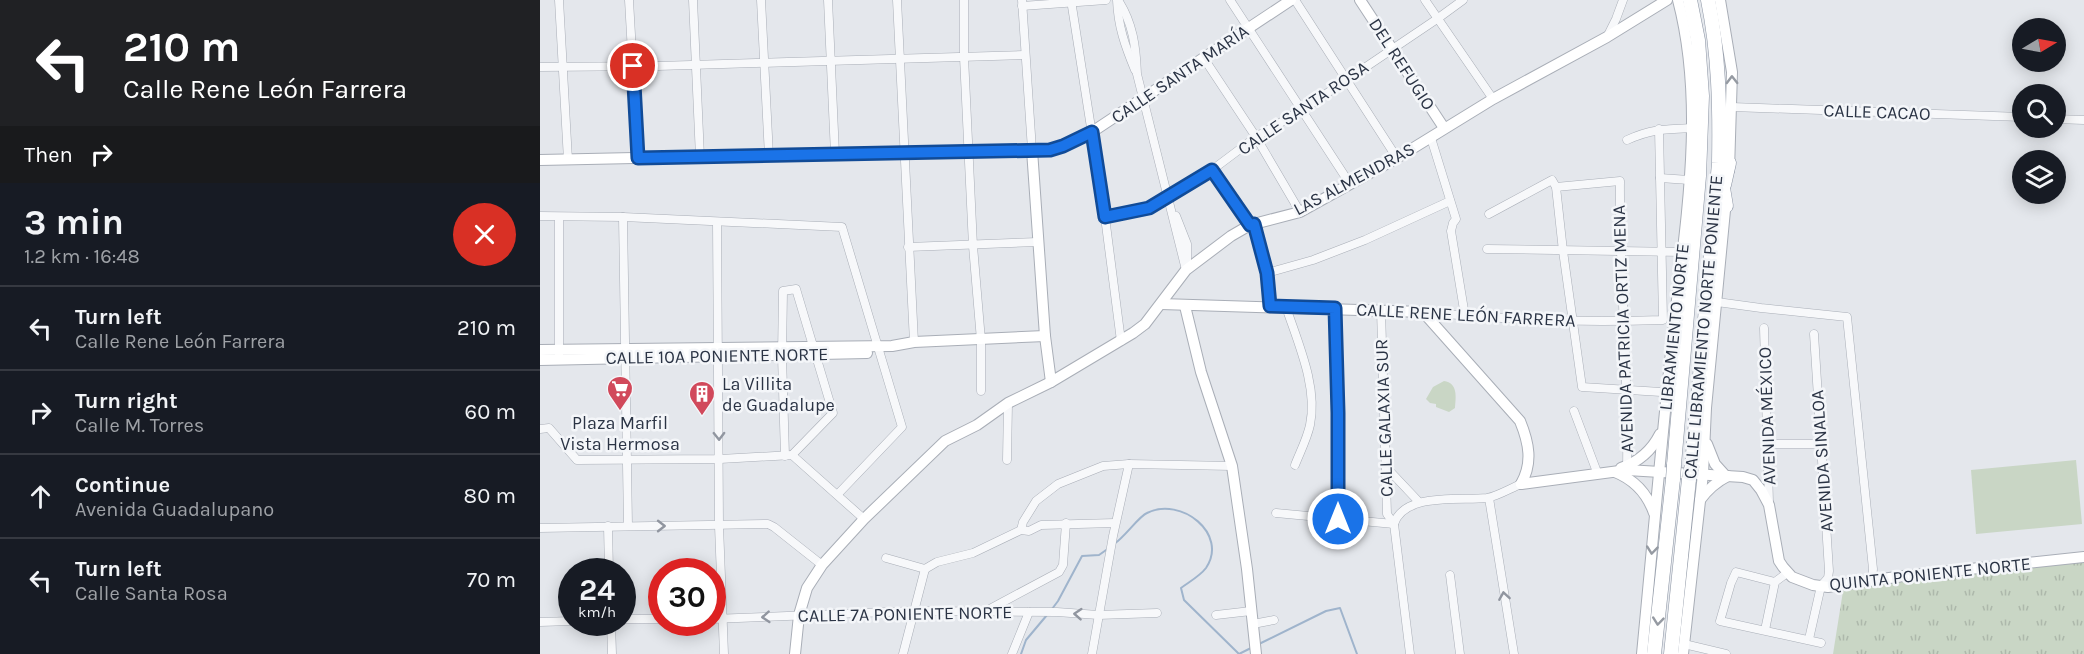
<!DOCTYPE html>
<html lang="en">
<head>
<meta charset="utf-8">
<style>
	:root { --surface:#171b24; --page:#242831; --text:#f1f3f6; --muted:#9ea1a6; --line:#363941 }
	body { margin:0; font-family:Karla,sans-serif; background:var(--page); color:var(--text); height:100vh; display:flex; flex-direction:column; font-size:22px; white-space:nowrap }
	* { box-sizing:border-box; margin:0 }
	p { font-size:20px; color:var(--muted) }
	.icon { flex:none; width:33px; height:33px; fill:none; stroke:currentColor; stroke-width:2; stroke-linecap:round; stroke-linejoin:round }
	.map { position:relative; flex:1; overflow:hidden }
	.side { display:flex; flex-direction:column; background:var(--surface); width:540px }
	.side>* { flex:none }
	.guide { background:#202124; color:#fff; overflow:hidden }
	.needle { width:39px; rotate:80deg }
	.controls { position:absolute; left:1472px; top:18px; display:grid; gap:12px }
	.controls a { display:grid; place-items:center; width:54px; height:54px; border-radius:50%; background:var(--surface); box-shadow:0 3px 15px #0003; font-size:30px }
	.speed { position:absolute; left:18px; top:558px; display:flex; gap:12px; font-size:30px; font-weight:700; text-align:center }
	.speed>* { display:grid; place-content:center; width:78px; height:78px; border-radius:50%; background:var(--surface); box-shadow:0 3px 15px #0003; line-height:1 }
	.speed small { font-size:15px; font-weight:400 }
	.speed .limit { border:9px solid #d22; background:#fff; color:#111 }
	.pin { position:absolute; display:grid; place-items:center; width:51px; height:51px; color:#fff; margin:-26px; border:3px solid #fff; border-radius:50%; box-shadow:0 2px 6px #0007 }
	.me { position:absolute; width:66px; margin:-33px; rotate:0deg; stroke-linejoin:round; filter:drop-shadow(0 0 4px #0008) }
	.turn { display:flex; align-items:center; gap:21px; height:126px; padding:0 24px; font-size:27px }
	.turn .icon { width:78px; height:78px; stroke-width:2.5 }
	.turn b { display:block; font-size:42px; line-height:51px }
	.then { display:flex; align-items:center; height:57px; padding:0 24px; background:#0003; gap:12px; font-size:22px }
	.round { display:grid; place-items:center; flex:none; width:63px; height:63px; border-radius:32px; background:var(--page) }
	.headline { display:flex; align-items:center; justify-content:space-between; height:102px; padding:0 24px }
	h1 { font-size:36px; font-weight:700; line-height:45px }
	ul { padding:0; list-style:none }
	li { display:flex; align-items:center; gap:18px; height:84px; padding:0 24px; border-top:2px solid var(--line) }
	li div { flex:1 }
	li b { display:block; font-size:22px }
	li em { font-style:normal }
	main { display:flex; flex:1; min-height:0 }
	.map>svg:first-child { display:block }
	.grass { fill:url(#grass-tufts) }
	.park { fill:#c9d6c5 }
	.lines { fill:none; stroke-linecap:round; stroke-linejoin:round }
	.stream { stroke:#9fb4cc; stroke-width:2 }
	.street-casing { stroke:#a9aeb7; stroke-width:9 }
	.secondary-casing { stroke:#a9aeb7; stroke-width:12 }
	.highway-casing { stroke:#8b94a3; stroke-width:15 }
	.street { stroke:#f7f8fa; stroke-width:8 }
	.secondary { stroke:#fff; stroke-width:10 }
	.highway { stroke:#fff; stroke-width:14 }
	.highway-bridge-casing { stroke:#8b94a3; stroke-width:15; stroke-linecap:butt }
	.highway-bridge { stroke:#fff; stroke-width:14 }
	.oneway { stroke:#959aa2 }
	.oneway2 { stroke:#9196a0 }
	.route-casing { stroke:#114b97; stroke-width:15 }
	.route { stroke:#1a73e8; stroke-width:10 }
	.labels { text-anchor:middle; stroke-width:5; stroke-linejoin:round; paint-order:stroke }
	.street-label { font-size:18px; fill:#2b3445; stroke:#f4f6f9 }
	.poi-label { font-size:18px; fill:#2b3445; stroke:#f4f6f9; text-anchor:start }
</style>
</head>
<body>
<main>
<section class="side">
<div class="guide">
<div class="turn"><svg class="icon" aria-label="left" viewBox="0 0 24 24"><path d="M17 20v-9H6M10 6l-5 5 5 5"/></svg><div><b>210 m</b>Calle Rene León Farrera</div></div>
<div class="then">Then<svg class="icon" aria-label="right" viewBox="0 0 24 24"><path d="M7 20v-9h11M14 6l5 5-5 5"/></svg></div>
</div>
<div class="headline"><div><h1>3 min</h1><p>1.2 km · 16:48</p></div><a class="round" style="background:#d93025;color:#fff"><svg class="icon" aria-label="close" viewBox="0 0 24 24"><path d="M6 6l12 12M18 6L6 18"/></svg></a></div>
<ul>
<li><svg class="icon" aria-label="left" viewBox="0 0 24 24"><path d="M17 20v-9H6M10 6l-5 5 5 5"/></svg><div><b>Turn left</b><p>Calle Rene León Farrera</p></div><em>210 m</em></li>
<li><svg class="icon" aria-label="right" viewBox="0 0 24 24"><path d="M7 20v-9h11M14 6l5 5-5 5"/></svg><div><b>Turn right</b><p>Calle M. Torres</p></div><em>60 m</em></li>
<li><svg class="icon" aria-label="ahead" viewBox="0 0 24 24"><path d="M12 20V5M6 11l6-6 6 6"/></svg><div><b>Continue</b><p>Avenida Guadalupano</p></div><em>80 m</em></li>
<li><svg class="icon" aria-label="left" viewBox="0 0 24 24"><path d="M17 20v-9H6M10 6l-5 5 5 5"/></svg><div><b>Turn left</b><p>Calle Santa Rosa</p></div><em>70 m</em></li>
</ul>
</section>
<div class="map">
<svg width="1544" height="654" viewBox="0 0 1544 654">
	<defs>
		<pattern id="grass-tufts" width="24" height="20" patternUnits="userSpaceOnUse" patternTransform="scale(1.5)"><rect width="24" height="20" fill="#c9d6c5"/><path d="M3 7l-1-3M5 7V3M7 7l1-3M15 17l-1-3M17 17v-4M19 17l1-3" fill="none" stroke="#adb8ab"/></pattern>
	</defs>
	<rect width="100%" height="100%" fill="#e4e7ec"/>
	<polygon class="grass" points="1544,560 1544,654 1293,654 1303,591 1366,580"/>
	<g class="park">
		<path d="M904,381C918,383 916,397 915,408L909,412L896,407V404L890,403L886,399L893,387Z"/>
		<polygon points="1536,460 1542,524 1436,534 1431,470"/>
	</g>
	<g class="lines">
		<g class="stream">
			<path d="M574,544C585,537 599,516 607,513C641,496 689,534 666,568C660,576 649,582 641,588L644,600L699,654L711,648"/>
			<polyline points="512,609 518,601 542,556 559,555 569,548"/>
			<polyline points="719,644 786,611 800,608 817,654"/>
			<polyline points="481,654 486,640 507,615"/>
		</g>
		<defs>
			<g id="street">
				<polyline points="19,0 28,160"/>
				<polyline points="89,0 98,158"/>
				<polyline points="153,0 160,157"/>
				<polyline points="221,0 229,156"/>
				<polyline points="288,0 295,154"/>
				<polyline points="357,0 374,342"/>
				<polyline points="424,0 424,57 433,246 441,340 441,391"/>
				<polyline points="482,0 492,150"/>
				<polyline points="531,0 565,217 581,341"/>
				<path d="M577,0C578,26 585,46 595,70"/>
				<path d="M578,0C593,23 596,47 597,74L646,270"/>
				<polyline points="690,0 810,184"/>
				<polyline points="755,0 857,158"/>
				<polyline points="885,0 953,99"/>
				<polyline points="482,6 566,0"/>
				<polyline points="1067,37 1076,19 1083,0"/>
				<polyline points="663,57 716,137 760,212"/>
				<polyline points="0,67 118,66 484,55"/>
				<polyline points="1192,107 1482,117"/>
				<polyline points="1515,119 1544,120"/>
				<polyline points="891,138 916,219 913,223 911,231 925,316"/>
				<path d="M1087,140C1111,129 1126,129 1152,128"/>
				<polyline points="672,170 710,225"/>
				<polyline points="1120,178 1149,180"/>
				<path d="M1016,187L1080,181C1079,277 1089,373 1087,469"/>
				<polyline points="949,214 1012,180 1016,187 1023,251 1042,387 1121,392"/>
				<polyline points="0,216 83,217 302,227 362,427 298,494"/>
				<polyline points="636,216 647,244 647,265"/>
				<polyline points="19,217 19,355"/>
				<polyline points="83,217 88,526"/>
				<polyline points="565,217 609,208 628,198 672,170 716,137 762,110 897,19 923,0"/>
				<polyline points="177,222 179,526 184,654"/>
				<polyline points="714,224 727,273 730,306"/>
				<polyline points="368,247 498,242"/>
				<polyline points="947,249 1142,252"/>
				<polyline points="727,273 773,260 825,240 910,201"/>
				<polyline points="1177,302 1221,308 1307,317 1333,569 1332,580"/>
				<path d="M746,307C758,343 778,387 770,425C767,439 760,452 755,465"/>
				<polyline points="795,308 798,413 798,519"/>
				<polyline points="841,310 847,514 854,524 870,654"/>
				<path d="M883,312C963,320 1042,323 1123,320L1119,129"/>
				<polyline points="1224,328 1229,503"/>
				<polyline points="1034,411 1057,472"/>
				<polyline points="0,429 9,428 37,460 180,459 252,455 324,519"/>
				<polyline points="1228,444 1281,444"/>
				<polyline points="245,456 242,356 243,291 256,289 293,413 252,455"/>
				<polyline points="467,460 468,403"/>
				<polyline points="845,466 879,502"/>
				<polyline points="949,498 974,654"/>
				<polyline points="736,513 854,524"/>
				<path d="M854,524C864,492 921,501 947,498C958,496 971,488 981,484"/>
				<polyline points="68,526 69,572"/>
				<polyline points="0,528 228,524 234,527 282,565"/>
				<polyline points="481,530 483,522 496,501 518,484 563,466 589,464 692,466"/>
				<polyline points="346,558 385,569"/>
				<polyline points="385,569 397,562 433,553 481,530 489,531 501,525 575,523"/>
				<polyline points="910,575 920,654"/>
				<polyline points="1235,582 1196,572 1191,583 1180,621 1281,643"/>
				<polyline points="446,611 519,572 523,565 526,523"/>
				<polyline points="676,615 711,611"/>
				<polyline points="82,619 122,619"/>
				<polyline points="172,619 373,611 517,612 558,615 617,613"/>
				<polyline points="0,622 32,621"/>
				<polyline points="71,622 72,654"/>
				<polyline points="713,624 734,620"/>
				<polyline points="1225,630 1235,582 1247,573"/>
				<polyline points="1269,639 1281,586 1288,578 1289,571 1274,334"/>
				<polyline points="1144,644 1186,654"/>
				<polyline points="363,654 385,569"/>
				<polyline points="472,654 489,612"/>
				<polyline points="552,654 573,536 589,464"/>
			</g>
			<g id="secondary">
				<polyline points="820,0 904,128"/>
				<polyline points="1180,0 1192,72 1189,170"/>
				<polyline points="492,150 505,336 511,382"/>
				<polyline points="0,160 510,149 523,146 552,132 751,0"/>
				<path d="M621,304L883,312L980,421C989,443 993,463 981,484"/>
				<polyline points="645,306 661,372 692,466 707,569 716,654"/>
				<polyline points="0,350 352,346 374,342 505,336"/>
				<polyline points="0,360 327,353"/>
				<polyline points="1167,444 1175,464 1184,474"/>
				<path d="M1081,468C1098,462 1112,450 1120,434"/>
				<path d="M1075,472C1095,480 1107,493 1114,513"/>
				<polyline points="981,484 1087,470 1203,477 1213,480 1221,490 1229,505 1239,561 1243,567 1252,577 1273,585 1288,587 1363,576 1544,557"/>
				<path d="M1160,500C1168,489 1176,482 1188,476"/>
				<polyline points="255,654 259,615 267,588 282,565 324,519 405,441 437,425 468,403 511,382 593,333 605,324 646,270 691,236 710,225 760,212 857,158 953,99 1067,37 1127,0"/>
				<path d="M1102,654C1112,550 1121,446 1132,343C1144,230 1167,111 1138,0"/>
				<polyline points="1143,654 1163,474 1166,408 1186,200"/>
			</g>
			<g id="highway">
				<polyline points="1182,182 1186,206"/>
				<polyline points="1184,185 1189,163"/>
				<polyline points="1134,465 1159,176 1162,96 1158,40 1150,0"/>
				<path d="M1152,465L1179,163C1180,108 1179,54 1168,0"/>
				<polyline points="1114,654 1133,479"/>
				<polyline points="1131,654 1149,479"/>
			</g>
		</defs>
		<use href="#street" class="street-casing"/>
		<use href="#secondary" class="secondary-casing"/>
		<use href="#highway" class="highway-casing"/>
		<use href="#street" class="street"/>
		<use href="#secondary" class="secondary"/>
		<use href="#highway" class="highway"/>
		<defs>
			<g id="highway-bridge">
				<polyline points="1133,479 1134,465"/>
				<polyline points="1149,479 1152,465"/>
			</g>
		</defs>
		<use href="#highway-bridge" class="highway-bridge-casing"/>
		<use href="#highway-bridge" class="highway-bridge"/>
	</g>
	<defs><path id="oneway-chevron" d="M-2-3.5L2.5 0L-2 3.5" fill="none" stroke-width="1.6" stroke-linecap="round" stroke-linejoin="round" transform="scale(1.5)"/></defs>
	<g class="oneway">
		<use href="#oneway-chevron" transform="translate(1192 80) rotate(-91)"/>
		<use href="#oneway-chevron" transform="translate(1112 550) rotate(96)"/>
		<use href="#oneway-chevron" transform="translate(1118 621) rotate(96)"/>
	</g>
	<g class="oneway2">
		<use href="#oneway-chevron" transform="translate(179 436) rotate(89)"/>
		<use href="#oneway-chevron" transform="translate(121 526)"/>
		<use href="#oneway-chevron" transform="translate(964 596) rotate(-99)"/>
		<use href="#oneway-chevron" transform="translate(538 614) rotate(-176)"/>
		<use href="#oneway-chevron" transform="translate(226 617) rotate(176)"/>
	</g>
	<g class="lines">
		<defs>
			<polyline id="route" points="93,66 98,158 510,150 523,146 552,132 565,217 609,208 672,170 710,225 714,224 727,273 730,306 795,308 798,413 798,519"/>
		</defs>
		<use href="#route" class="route-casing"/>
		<use href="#route" class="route"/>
	</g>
	<defs>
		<symbol id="supermarket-pin" viewBox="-11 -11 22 30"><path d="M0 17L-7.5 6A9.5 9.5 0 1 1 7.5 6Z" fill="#d1495b" stroke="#f4f6f9"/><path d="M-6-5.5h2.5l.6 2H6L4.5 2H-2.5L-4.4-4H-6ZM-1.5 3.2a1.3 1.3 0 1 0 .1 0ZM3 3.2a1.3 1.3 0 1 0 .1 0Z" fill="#fff"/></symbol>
		<symbol id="building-pin" viewBox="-11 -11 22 30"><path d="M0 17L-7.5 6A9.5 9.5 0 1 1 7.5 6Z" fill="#d1495b" stroke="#f4f6f9"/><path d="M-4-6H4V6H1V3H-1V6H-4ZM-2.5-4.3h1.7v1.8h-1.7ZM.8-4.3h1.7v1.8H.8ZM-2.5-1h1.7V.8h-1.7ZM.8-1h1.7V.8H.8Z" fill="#fff"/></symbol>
	</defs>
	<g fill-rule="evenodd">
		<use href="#supermarket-pin" x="65" y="374" width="30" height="40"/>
		<use href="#building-pin" x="147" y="379" width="30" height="40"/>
	</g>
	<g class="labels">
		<g class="street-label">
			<text transform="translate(862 64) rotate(57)" y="6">DEL REFUGIO</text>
			<text transform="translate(640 74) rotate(-34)" y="6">CALLE SANTA MARÍA</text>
			<text transform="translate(763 108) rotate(-34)" y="6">CALLE SANTA ROSA</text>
			<text transform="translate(1337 112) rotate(2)" y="6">CALLE CACAO</text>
			<text transform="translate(814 179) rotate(-28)" y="6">LAS ALMENDRAS</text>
			<text transform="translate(926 315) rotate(3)" y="6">CALLE RENE LEÓN FARRERA</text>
			<text transform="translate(1134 327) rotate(-84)" y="6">LIBRAMIENTO NORTE</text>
			<text transform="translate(1163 327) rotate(-85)" y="6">CALLE LIBRAMIENTO NORTE PONIENTE</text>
			<text transform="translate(1083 329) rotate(-92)" y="6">AVENIDA PATRICIA ORTIZ MENA</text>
			<text transform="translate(177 356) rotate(-1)" y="6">CALLE 10A PONIENTE NORTE</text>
			<text transform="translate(1227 416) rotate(-92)" y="6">AVENIDA MÉXICO</text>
			<text transform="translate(844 418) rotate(-92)" y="6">CALLE GALAXIA SUR</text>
			<text transform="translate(1282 461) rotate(-94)" y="6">AVENIDA SINALOA</text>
			<text transform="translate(1390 574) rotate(-6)" y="6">QUINTA PONIENTE NORTE</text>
			<text transform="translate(365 614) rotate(-1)" y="6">CALLE 7A PONIENTE NORTE</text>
		</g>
		<g class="poi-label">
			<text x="182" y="390">La Villita<tspan x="182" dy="21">de Guadalupe</tspan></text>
			<text x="80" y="429" text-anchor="middle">Plaza Marfil<tspan x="80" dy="21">Vista Hermosa</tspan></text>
		</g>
	</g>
</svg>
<div class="controls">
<a><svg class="needle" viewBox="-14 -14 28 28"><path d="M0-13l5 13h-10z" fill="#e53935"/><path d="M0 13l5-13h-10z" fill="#9ea1a6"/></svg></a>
<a><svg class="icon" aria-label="search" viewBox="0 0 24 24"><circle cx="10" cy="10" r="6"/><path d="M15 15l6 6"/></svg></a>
<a><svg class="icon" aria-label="layers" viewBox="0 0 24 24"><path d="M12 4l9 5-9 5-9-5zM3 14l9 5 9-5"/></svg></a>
</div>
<div class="speed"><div>24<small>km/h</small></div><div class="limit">30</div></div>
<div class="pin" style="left:93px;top:66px;background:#d93025"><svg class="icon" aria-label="arrive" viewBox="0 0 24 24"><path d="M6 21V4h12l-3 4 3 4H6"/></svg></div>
<svg class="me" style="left:798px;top:519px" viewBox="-20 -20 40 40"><circle r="17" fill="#1a73e8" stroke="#fff" stroke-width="3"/><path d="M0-11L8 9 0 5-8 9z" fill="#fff"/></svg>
</div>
</main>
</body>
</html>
